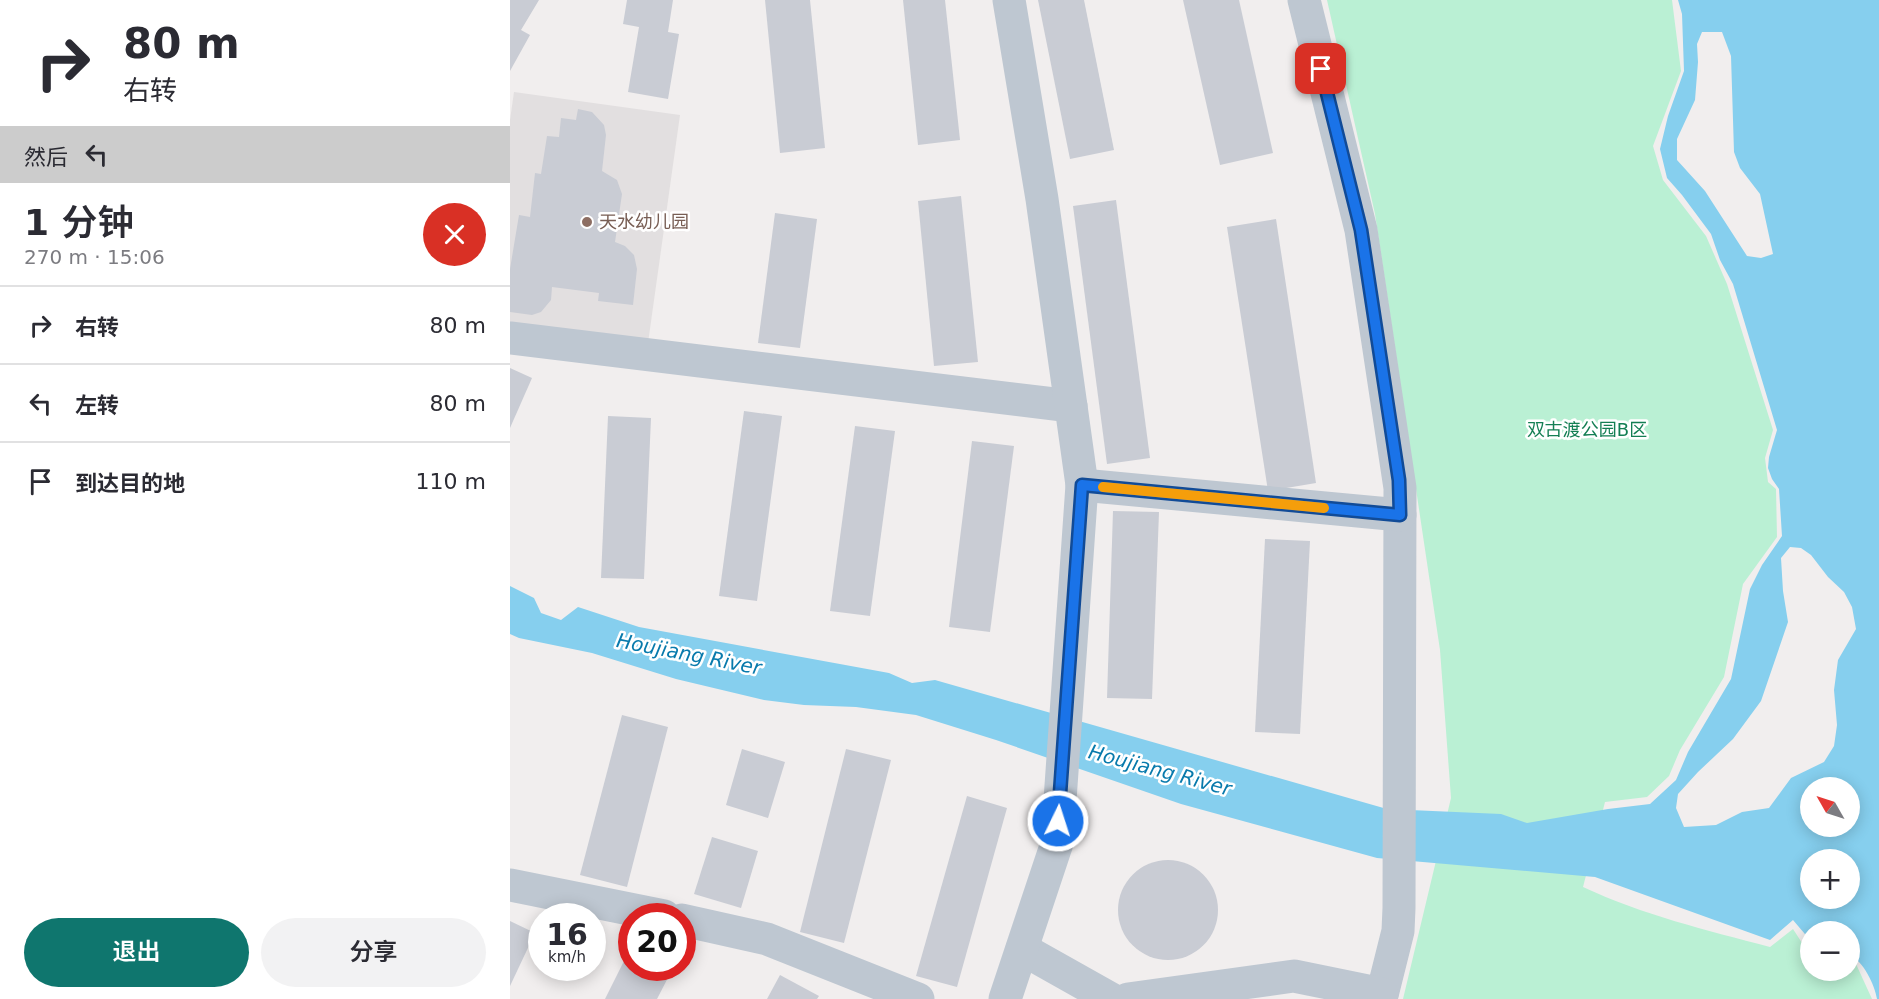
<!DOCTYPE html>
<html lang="zh">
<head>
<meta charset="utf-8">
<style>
	:root { --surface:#fff; --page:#f2f2f3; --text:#2b2b33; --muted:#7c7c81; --line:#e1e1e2; --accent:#0f766e }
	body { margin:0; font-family:"DejaVu Sans","Noto Sans SC",sans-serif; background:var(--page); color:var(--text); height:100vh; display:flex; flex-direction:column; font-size:22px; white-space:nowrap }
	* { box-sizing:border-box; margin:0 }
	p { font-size:20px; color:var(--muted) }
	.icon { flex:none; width:33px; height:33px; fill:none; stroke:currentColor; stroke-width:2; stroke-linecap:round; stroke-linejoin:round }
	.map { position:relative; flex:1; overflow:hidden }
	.side { display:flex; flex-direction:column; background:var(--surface); width:510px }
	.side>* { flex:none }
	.banner { background:#fff; color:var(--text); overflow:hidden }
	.needle { width:39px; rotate:309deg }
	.buttons { position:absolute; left:1290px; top:777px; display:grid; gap:12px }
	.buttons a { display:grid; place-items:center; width:60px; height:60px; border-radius:50%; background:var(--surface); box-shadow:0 3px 15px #0003; font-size:30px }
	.speed { position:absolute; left:18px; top:903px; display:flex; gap:12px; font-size:30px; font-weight:700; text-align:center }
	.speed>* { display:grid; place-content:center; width:78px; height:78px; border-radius:50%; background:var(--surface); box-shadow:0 3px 15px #0003; line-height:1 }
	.speed small { font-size:15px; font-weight:400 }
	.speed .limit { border:9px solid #d22; background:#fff; color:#111 }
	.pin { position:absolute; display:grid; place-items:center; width:51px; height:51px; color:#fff; margin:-26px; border-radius:12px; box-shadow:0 3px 9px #0006 }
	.me { position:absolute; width:66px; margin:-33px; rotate:4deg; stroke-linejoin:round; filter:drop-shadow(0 0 4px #0008) }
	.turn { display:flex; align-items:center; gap:21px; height:126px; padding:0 24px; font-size:27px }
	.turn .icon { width:78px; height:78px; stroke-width:2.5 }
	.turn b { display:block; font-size:42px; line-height:51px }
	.then { display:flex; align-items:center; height:57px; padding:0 24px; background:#0003; gap:12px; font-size:22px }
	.round { display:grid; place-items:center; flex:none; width:63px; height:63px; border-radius:32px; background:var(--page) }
	.head { display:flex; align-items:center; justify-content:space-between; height:102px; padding:0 24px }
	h1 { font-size:36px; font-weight:600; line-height:45px }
	.button { display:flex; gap:12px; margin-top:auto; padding:12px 24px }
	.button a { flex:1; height:69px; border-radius:36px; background:var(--accent); color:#fff; font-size:24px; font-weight:600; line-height:69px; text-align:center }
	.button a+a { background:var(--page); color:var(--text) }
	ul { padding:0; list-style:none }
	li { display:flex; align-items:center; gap:18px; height:78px; padding:0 24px; border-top:2px solid var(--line) }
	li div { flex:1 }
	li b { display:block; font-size:22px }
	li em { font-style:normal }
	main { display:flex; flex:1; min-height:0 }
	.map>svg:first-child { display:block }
	.education { fill:#e2dfe0 }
	.green { fill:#baf0d4 }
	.water { fill:#86cfee; fill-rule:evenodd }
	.building { fill:#c9ccd4 }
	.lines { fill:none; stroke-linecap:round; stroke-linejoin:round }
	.minor { stroke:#bec7d1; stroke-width:33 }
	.route-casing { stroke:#114b97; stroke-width:15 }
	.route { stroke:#1a73e8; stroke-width:10 }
	.slow { stroke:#f59e0b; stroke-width:10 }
	.education-dot { fill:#8d6e63; stroke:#fff; stroke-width:2 }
	.labels { text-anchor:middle; stroke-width:5; stroke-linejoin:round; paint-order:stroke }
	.education-label { font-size:18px; fill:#785e54; stroke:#fff; text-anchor:start }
	.park-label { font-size:18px; fill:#147f54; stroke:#fff }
	.water-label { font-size:20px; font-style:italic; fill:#087aac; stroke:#fff }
</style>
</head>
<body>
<main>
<section class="side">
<div class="banner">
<div class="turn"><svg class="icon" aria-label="right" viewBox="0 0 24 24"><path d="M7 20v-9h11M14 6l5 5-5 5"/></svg><div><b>80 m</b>右转</div></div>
<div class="then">然后<svg class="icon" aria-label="left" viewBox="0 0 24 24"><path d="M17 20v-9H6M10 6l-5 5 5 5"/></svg></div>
</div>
<div class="head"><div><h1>1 分钟</h1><p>270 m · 15:06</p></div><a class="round" style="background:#d93025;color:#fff"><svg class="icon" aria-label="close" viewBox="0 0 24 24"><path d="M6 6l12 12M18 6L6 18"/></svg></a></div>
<ul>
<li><svg class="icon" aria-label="right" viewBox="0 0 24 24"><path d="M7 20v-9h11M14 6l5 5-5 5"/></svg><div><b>右转</b></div><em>80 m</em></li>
<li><svg class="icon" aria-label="left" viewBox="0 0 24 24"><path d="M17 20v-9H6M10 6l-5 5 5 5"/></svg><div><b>左转</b></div><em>80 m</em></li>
<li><svg class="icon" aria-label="arrive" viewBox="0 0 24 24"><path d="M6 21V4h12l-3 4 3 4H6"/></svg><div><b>到达目的地</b></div><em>110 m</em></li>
</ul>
<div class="button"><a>退出</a><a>分享</a></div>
</section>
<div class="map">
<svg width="1369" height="999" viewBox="0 0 1369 999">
	<rect width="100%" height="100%" fill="#f1eeee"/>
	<polygon class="education" points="4,92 170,115 138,343 0,324 0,120"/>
	<path class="green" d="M817,0H1162L1171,71L1143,146L1153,180L1196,236L1217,284L1263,430L1255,458L1258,482L1266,489L1267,537L1233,584L1214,677L1170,750L1159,776L1137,797L1095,802L1073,887C1133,915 1196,930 1260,947L1283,929L1296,949L1300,950V970H1340V962L1346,964L1362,999H893L941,798L930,650L865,214Z"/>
	<path class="water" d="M1168,0H1369V999H1367C1365,985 1353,961 1340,955V932H1300V940L1283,920L1260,940L1085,877L867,858L671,804L486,740L406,715L346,707L294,705L254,700L166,679L82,653L9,638L0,634V586L24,598L31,613L51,620L68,607L129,627L379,673L402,683L425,680L877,809L991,814L1017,823L1098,809L1140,804L1166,780L1178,752L1221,679L1240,589L1252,565L1272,536L1269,489L1262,479L1258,468L1259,457L1267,430L1223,284L1210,260L1201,234L1172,195L1157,178L1150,149L1158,116L1174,71L1172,14ZM1192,32H1212L1221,56L1224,152L1230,168L1250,194L1263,254L1251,258L1237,256L1195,191L1167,160V139L1185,100L1188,62L1187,44ZM1280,547L1291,548L1301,555L1318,577L1334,592L1342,607L1346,629L1328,660L1324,690L1327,725L1324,746L1314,762L1281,778L1259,808L1232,812L1206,825L1174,827L1166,808L1168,794L1188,772L1223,739L1251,701L1278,622L1273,591L1271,558ZM1300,788H1340V826H1300ZM1300,860H1340V898H1300Z"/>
	<g class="building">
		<polygon points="0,0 29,0 11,30 20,35 0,71"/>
		<polygon points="117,0 163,0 158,32 169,34 158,99 118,92 129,27 113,24"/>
		<polygon points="255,0 300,0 315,148 270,153"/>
		<polygon points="393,0 435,0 450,140 408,145"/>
		<polygon points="528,0 574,0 604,150 560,159"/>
		<polygon points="673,0 729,0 763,153 710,165"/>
		<polygon points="68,109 82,112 94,125 96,135 92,171 107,180 112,194 105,242 115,246 124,255 127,269 123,305 88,301 89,293 42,287 41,300 31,312 22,315 0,312 0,269 9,215 20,217 25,173 31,174 37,136 49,137 51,118 66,120"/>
		<polygon points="451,196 468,362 424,366 408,201"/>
		<polygon points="606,200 640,458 597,464 563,206"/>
		<polygon points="265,213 307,219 290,348 248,343"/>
		<polygon points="766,219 806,483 758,491 717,227"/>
		<polygon points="0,368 22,378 0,428"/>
		<polygon points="234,411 272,416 247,601 209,596"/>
		<polygon points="98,416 141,418 134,579 91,578"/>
		<polygon points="345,426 385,431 360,616 320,611"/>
		<polygon points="462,441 504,446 480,632 439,627"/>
		<polygon points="603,511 649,512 642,699 597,698"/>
		<polygon points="755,539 800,541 790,734 745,732"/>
		<polygon points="112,715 158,727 117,887 70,875"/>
		<polygon points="232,749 275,762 258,818 216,805"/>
		<polygon points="336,749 381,760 334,943 290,932"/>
		<polygon points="457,796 497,808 447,987 406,976"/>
		<polygon points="202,837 248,851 231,908 184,894"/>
		<circle cx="658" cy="910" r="50"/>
		<polygon points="0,921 25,933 0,986"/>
		<polygon points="122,945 122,968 163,968 147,999 95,999"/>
		<polygon points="270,975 309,996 307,999 257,999"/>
	</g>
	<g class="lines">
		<g class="minor">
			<polyline points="794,0 851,230 890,488 889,908 888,931 871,999"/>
			<polyline points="0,338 561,406"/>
			<polyline points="572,485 890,515"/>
			<polyline points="0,885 154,916"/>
			<polyline points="172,920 257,939 408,999"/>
			<polyline points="512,949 601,999"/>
			<polyline points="495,999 547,843 572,485 532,199 499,0"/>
			<polyline points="618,999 784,976 872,994"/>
		</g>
	</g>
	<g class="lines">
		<defs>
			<polyline id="route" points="548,821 572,485 890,515 889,480 851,230 811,69"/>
		</defs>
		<use href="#route" class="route-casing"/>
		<use href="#route" class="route"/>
		<polyline class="slow" points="593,487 814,508"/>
	</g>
	<circle class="education-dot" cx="77" cy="222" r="6"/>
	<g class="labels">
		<g class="education-label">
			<text x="89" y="228">天水幼儿园</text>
		</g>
		<g class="park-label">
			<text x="1077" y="436">双古渡公园B区</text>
		</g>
		<g class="water-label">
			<text transform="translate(179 654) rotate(11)" y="7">Houjiang River</text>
			<text transform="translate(650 770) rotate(15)" y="7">Houjiang River</text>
		</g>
	</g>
</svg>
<div class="buttons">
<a><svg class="needle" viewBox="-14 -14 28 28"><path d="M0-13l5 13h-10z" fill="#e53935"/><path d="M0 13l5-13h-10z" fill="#7c7c81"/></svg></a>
<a>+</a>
<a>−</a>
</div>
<div class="speed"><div>16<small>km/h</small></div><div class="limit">20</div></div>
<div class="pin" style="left:811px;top:69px;background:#d93025"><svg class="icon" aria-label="arrive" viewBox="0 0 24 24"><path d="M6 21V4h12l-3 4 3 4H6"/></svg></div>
<svg class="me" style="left:548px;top:821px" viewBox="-20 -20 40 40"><circle r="17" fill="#1a73e8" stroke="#fff" stroke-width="3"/><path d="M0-11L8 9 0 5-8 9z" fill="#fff"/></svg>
</div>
</main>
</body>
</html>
